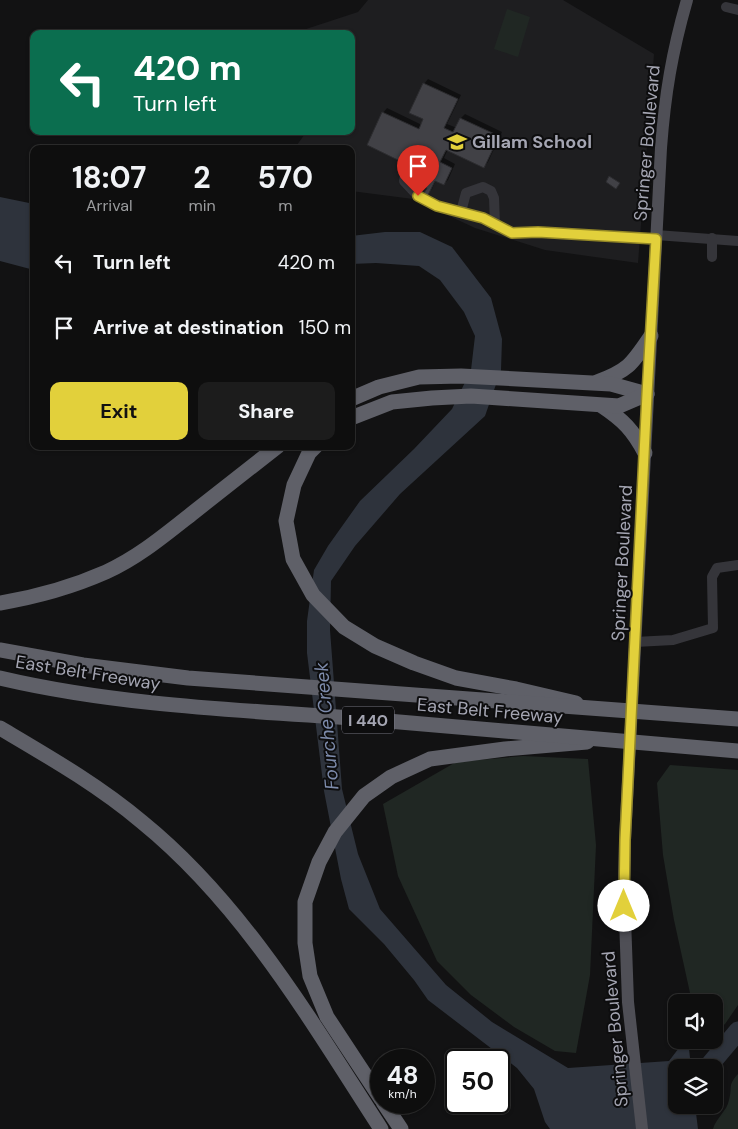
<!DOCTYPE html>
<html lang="en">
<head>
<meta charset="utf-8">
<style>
	:root { --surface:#0e0e0e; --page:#1c1c1c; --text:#f1f3f6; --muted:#9b9c9e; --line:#2e2e2e; --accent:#e2d03b }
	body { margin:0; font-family:"DM Sans",sans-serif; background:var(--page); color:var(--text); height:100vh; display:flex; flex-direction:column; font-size:19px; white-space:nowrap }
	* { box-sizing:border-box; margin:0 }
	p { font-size:16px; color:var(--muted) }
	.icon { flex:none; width:28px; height:28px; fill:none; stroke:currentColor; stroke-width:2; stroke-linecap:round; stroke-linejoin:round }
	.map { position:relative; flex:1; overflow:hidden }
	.side { position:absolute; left:30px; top:145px; width:325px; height:305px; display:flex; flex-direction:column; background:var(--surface); border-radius:10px; box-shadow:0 1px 4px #0004,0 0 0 1px var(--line) }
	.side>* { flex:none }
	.banner { position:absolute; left:30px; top:30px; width:325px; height:105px; border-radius:10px; box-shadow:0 1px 4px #0004,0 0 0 1px var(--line); background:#0b6e4f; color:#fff; overflow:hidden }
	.buttons { position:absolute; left:668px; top:994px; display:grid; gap:10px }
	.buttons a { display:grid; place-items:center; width:55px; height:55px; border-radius:10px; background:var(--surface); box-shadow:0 1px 4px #0004,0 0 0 1px var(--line); font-size:25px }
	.speed { position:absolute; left:370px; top:1049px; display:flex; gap:10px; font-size:25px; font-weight:700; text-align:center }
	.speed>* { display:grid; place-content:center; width:65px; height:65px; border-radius:50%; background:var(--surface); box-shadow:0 1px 4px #0004,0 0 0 1px var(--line); line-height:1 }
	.speed small { font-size:12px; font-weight:400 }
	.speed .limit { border:2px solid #111; border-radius:8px; background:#fff; color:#111 }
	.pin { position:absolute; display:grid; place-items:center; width:42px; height:42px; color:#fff; margin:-51px -21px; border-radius:50% 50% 50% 0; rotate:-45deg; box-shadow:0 0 5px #0007 }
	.pin .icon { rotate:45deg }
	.me { position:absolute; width:55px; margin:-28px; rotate:0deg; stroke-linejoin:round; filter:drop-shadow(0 0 4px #0008) }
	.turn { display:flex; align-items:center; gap:18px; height:105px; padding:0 20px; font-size:22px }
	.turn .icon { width:65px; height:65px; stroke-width:2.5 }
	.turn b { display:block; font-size:35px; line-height:42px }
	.eta { display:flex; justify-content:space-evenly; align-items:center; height:85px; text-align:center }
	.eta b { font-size:30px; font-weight:700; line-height:35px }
	.button { display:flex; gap:10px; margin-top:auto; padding:10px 20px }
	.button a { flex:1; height:58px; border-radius:10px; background:var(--accent); color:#111; font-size:20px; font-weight:700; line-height:58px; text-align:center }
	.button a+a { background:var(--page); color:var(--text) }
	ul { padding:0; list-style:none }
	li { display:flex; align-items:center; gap:15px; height:65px; padding:0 20px }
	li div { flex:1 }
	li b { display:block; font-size:19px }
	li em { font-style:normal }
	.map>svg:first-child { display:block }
	.built { fill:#1e1e20 }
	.green { fill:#202723 }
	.water { fill:#2e333c }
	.shadow { fill:#0007 }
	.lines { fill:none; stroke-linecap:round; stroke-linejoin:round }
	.river { stroke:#2e333c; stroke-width:19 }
	.building { fill:#414146; stroke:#2c2c2f }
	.minor { stroke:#35353a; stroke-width:10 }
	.major { stroke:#4f4f56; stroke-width:12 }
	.highway { stroke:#5f6068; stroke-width:15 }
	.highway-bridge { stroke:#5f6068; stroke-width:15 }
	.route-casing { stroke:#938726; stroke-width:12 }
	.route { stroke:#e2d03b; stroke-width:9 }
	.labels { text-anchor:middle; stroke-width:4; stroke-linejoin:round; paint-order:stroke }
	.shield { fill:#0d0d0e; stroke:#777781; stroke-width:1 }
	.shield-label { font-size:16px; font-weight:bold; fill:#a4a5b2 }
	.poi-label { font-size:18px; font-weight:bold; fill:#a4a5b2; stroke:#0d0d0e; text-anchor:start }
	.street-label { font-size:18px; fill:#a4a5b2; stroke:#0d0d0e }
	.water-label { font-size:19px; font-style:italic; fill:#7d8bab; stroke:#0d0d0e }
</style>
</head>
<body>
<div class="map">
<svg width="738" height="1129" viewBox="0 0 738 1129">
	<rect width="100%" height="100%" fill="#121213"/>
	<polygon class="built" points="368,0 563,0 654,54 638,263 545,250 475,228 413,199 351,191 351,149 299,149 297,145 307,131 351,131 351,34 311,34 300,31 358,12"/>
	<g class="green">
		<polygon points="507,9 530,17 518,57 494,49"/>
		<polygon points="523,756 588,759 596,845 590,975 576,1053 555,1051 514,1027 471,995 437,961 398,876 383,804 456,762"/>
		<polygon points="670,765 738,770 738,1005 725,1024 714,1032 714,1002 692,1002 674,920 663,855 657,783"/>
		<path d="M738,1074V1129H713C716,1118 727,1111 729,1100C733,1086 727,1086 738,1074Z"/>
	</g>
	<g class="water">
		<polygon points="0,197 34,204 34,270 0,261"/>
		<polygon points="385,232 420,232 452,247 491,298 502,339 501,370 485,416 400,494 355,546 331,581 330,630 342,789 358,854 380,909 446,985 492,1022 568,1068 669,1061 685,1040 688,1040 691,1067 676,1068 676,1105 695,1105 698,1129 550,1129 545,1122 534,1089 517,1068 428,1000 414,980 384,944 349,909 341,879 324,791 307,653 307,621 314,570 328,546 360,501 414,449 452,409 471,370 475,336 464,312 440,280 419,266 376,263 351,264 351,236"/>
	</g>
	<polygon class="shadow" points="428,79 461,95 447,124 457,128 461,118 465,114 502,132 488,162 484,167 448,149 444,158 455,164 448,180 444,184 436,180 432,189 428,193 426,154 412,148 408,157 404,161 383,113 387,108 422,125 425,119 424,84"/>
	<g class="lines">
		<polyline class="river" points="707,1068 738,1031"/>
	</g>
	<g class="building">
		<polygon points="423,83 458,99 444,128 453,132 460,118 499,136 484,168 446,150 440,162 452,168 444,185 435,181 428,195 424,193 427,188 412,181 425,155 411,149 404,163 367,145 382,112 419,129 423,119 409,113"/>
		<polygon points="609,176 620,183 616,189 606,182"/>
	</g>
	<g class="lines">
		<g class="minor">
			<polyline points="726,7 738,10"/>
			<polyline points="407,164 404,181 418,196 437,206 483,218 512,233 538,232 656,239"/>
			<polyline points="463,213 462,208 466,193 483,187 491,191 494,198 495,224"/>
			<polyline points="656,235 738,241"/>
			<polyline points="712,257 712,238"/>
			<polyline points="635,642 673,640 713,628 712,577 717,568 738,565"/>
		</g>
		<path class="major" d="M642,1129L628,1002L624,891L625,840L661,148C665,94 672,52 687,0"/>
		<g class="highway">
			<path d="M597,382C629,370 632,364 651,336"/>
			<polyline points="351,399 379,387 419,377 461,376 611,384 647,394"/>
			<path d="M602,406C623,420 633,430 645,453"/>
			<polyline points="351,418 392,402 432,398 471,396 619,406 647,394"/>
			<polyline points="316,446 309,453 294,485 286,521 293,559 313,595 344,627 375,646 414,663 456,678 516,689 576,703"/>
			<path d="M0,603C36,597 72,587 106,572C139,557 166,534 194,512C222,490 250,468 278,446"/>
			<path d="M0,728C49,757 98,785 142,822C243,904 311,1021 381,1129"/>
			<polyline points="381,1099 327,1017 310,976 305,943 305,902 319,862 335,832 364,796 391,777 430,759 505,749 587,742"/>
			<polyline points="383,1102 401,1129"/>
		</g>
		<g class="highway-bridge">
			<polyline points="0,650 83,665 188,678 738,719"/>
			<path d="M0,678C115,705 236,710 353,718C482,728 610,741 738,751"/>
		</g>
	</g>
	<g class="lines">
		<defs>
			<polyline id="route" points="418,196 437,206 483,218 512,233 538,232 656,239 647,394 625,840 624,906"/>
		</defs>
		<use href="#route" class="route-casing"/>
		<use href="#route" class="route"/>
	</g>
	<defs>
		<symbol id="school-bare" viewBox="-9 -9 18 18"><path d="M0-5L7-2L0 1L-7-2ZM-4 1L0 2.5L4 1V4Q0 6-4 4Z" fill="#e2d03b" stroke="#0d0d0e" stroke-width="2.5" paint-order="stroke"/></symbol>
	</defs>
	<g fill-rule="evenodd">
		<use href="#school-bare" x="443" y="128" width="28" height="28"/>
	</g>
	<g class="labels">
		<rect class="shield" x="342" y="706.5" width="52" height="27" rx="4"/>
		<g class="shield-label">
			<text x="368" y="726">I 440</text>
		</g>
		<g class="poi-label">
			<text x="472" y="148">Gillam School</text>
		</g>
		<g class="street-label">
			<text transform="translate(647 143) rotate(-85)" y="6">Springer Boulevard</text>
			<text transform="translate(622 563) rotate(-87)" y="6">Springer Boulevard</text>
			<text transform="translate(88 673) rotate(9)" y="6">East Belt Freeway</text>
			<text transform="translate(490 711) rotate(5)" y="6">East Belt Freeway</text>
			<text transform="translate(615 1029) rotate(-95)" y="6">Springer Boulevard</text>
		</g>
		<g class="water-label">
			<text transform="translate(326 726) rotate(-95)" y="7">Fourche Creek</text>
		</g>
	</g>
</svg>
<div class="buttons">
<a><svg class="icon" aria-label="sound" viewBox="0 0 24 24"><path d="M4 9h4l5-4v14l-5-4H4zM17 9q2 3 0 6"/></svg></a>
<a><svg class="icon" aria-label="layers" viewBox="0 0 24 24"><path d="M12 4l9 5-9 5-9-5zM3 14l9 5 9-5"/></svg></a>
</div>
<div class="speed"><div>48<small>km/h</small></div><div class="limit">50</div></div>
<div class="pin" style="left:418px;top:196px;background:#d93025"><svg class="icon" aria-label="arrive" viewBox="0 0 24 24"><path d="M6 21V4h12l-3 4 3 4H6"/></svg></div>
<svg class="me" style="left:624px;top:906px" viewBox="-20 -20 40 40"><circle r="19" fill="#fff"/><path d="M0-13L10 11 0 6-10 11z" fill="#e2d03b"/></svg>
<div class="banner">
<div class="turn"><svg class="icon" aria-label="left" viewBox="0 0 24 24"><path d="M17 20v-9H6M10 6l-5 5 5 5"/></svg><div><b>420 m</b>Turn left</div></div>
</div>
<section class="side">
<div class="eta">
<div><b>18:07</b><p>Arrival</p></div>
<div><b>2</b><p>min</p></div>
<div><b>570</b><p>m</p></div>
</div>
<ul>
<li><svg class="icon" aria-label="left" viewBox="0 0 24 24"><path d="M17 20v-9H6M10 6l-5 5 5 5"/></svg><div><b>Turn left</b></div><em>420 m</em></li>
<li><svg class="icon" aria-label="arrive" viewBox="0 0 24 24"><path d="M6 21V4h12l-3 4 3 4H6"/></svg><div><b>Arrive at destination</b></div><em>150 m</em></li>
</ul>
<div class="button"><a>Exit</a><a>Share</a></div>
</section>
</div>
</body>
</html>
